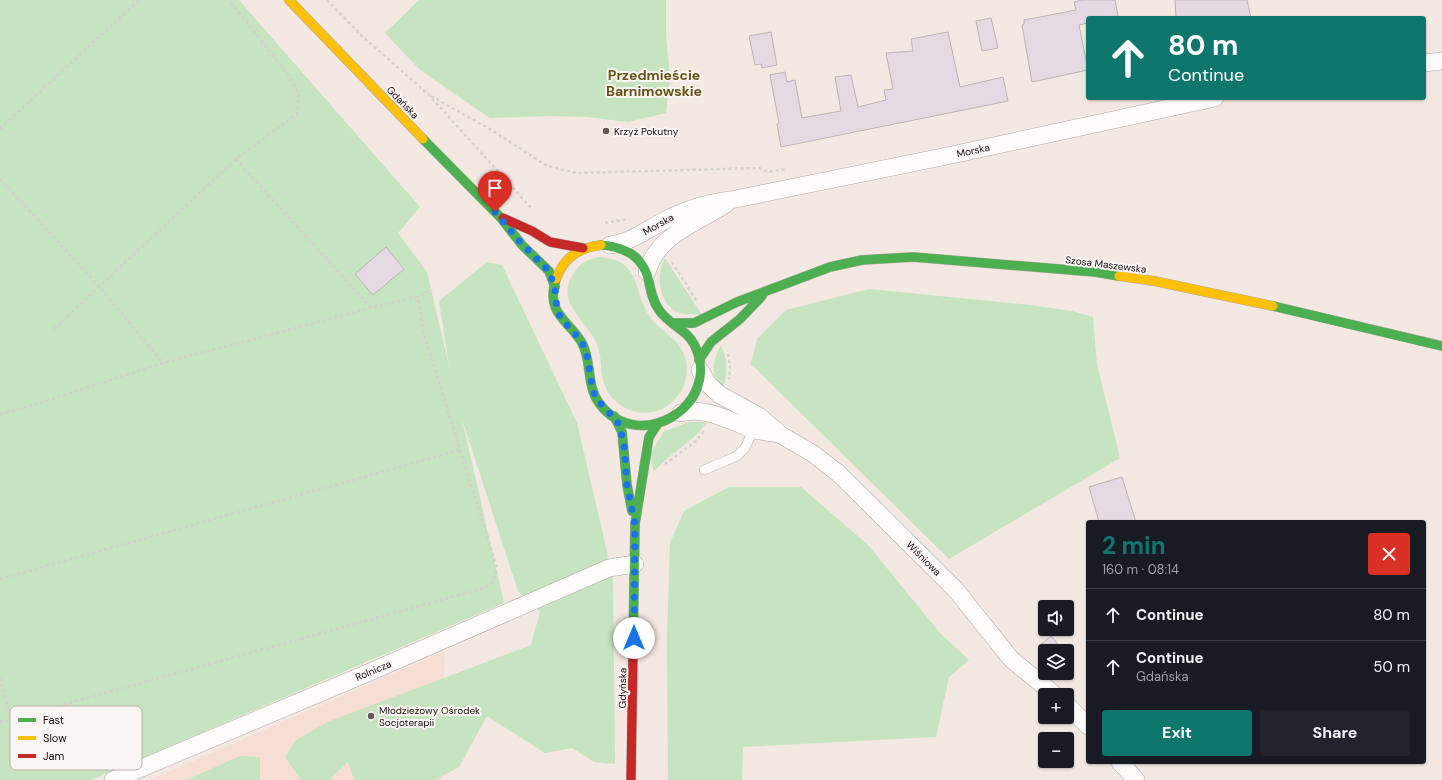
<!DOCTYPE html>
<html lang="en">
<head>
<meta charset="utf-8">
<style>
	:root { --surface:#171b24; --page:#20242c; --text:#f1f3f6; --muted:#9ea1a6; --line:#363941; --accent:#0f766e }
	body { margin:0; font-family:"DM Sans",sans-serif; background:var(--page); color:var(--text); height:100vh; display:flex; flex-direction:column; font-size:15px; white-space:nowrap }
	* { box-sizing:border-box; margin:0 }
	p { font-size:13px; color:var(--muted) }
	.icon { flex:none; width:22px; height:22px; fill:none; stroke:currentColor; stroke-width:2; stroke-linecap:round; stroke-linejoin:round }
	.map { position:relative; flex:1; overflow:hidden }
	.details { position:absolute; left:1086px; top:520px; width:340px; height:244px; display:flex; flex-direction:column; background:var(--surface); border-radius:4px; box-shadow:0 1px 3px #0004 }
	.details>* { flex:none }
	.banner { position:absolute; left:1086px; top:16px; width:340px; height:84px; border-radius:4px; box-shadow:0 1px 3px #0004; background:#0f766e; color:#fff; overflow:hidden }
	.tools { position:absolute; left:1038px; top:600px; display:grid; gap:8px }
	.tools a { display:grid; place-items:center; width:36px; height:36px; border-radius:4px; background:var(--surface); box-shadow:0 1px 3px #0004; font-size:20px }
	.pin { position:absolute; display:grid; place-items:center; width:34px; height:34px; color:#fff; margin:-41px -17px; border-radius:50% 50% 50% 0; rotate:-45deg; box-shadow:0 0 4px #0007 }
	.pin .icon { rotate:45deg }
	.me { position:absolute; width:44px; margin:-22px; rotate:0deg; stroke-linejoin:round; filter:drop-shadow(0 0 3px #0008) }
	.turn { display:flex; align-items:center; gap:14px; height:84px; padding:0 16px; font-size:18px }
	.turn .icon { width:52px; height:52px; stroke-width:2.5 }
	.turn b { display:block; font-size:28px; line-height:34px }
	.round { display:grid; place-items:center; flex:none; width:42px; height:42px; border-radius:4px; background:var(--page) }
	.head { display:flex; align-items:center; justify-content:space-between; height:68px; padding:0 16px }
	h1 { font-size:24px; font-weight:700; line-height:30px; color:var(--accent) }
	.cta { display:flex; gap:8px; margin-top:auto; padding:8px 16px }
	.cta a { flex:1; height:46px; border-radius:4px; background:var(--accent); color:#fff; font-size:16px; font-weight:700; line-height:46px; text-align:center }
	.cta a+a { background:var(--page); color:var(--text) }
	ul { padding:0; list-style:none }
	li { display:flex; align-items:center; gap:12px; height:52px; padding:0 16px; border-top:1px solid var(--line) }
	li div { flex:1 }
	li b { display:block; font-size:15px }
	li em { font-style:normal }
	.map>svg:first-child { display:block }
	.built { fill:#f7ded4 }
	.green { fill:#c6e4c0 }
	.building { fill:#e5dae3; stroke:#bbb4b5 }
	.lines { fill:none; stroke-linecap:round; stroke-linejoin:round }
	.lane-casing { stroke:#b0a6a2; stroke-width:10 }
	.street-casing { stroke:#b0a6a2; stroke-width:18 }
	.fast-casing { stroke:#b0a6a2; stroke-width:10 }
	.slow-casing { stroke:#b0a6a2; stroke-width:10 }
	.jam-casing { stroke:#b0a6a2; stroke-width:10 }
	.path { stroke:#d4d0ce; stroke-width:2.5; stroke-dasharray:3 3; stroke-linecap:butt }
	.lane { stroke:#fdfcfb; stroke-width:9 }
	.street { stroke:#fdfcfb; stroke-width:17 }
	.fast { stroke:#4caf50; stroke-width:9 }
	.slow { stroke:#ffc107; stroke-width:9 }
	.jam { stroke:#c62828; stroke-width:9 }
	.route { stroke:#1a73e8; stroke-width:7; stroke-dasharray:0 12.6 }
	.poi-dot { fill:#625854; stroke:#fbf5f3; stroke-width:1.5 }
	.labels { text-anchor:middle; stroke-width:4; stroke-linejoin:round; paint-order:stroke }
	.street-label { font-size:10px; fill:#140b08; stroke:#fbf5f3 }
	.poi-label { font-size:10px; fill:#140b08; stroke:#fbf5f3; text-anchor:start }
	.district-label { font-size:14px; font-weight:bold; fill:#655217; stroke:#fbf5f3 }
	.key { fill:#fbf5f3; stroke:#b6afac; stroke-width:1 }
	.key-label { font-size:11px; fill:#140b08 }
</style>
</head>
<body>
<div class="map">
<svg width="1442" height="780" viewBox="0 0 1442 780">
	<rect width="100%" height="100%" fill="#f4e8e2"/>
	<polygon class="built" points="445,651 442,780 150,780"/>
	<g class="green">
		<polygon points="0,0 239,0 420,207 398,233 427,272 449,366 439,301 487,262 502,265 577,423 613,577 615,764 594,762 572,748 545,753 487,716 459,767 435,780 354,780 348,762 329,780 301,780 285,757 296,740 327,722 531,645 540,612 518,591 462,419 504,603 91,780 0,780"/>
		<polygon points="419,0 666,0 666,35 670,77 666,113 628,122 587,117 550,116 490,118 420,70 385,33"/>
		<path d="M601,257C642,261 632,290 650,317C658,329 672,335 680,347C696,370 683,402 657,411C635,418 609,404 603,380C600,367 602,354 596,342C585,318 554,302 574,273C580,263 589,258 601,257Z"/>
		<path d="M665,258L702,315C695,314 683,315 677,312C658,302 656,274 665,258Z"/>
		<polygon points="869,289 1030,305 1072,311 1093,317 1097,365 1120,458 949,559 751,364 757,339 786,310"/>
		<path d="M721,345C728,360 728,375 722,390C711,373 711,364 721,345Z"/>
		<path d="M689,422H707C693,443 670,452 654,472L650,455L663,432Z"/>
		<polygon points="729,487 801,487 868,545 940,633 969,660 949,677 936,737 743,747 742,780 668,780 667,638 670,543 684,511"/>
		<polygon points="240,756 260,757 260,780 186,780"/>
	</g>
	<g class="building">
		<polygon points="1082,0 1115,0 1118,16 1088,18 1088,23 1079,25 1088,70 1032,82 1022,25 1024,24 1024,20 1076,10 1074,2"/>
		<polygon points="1175,0 1247,0 1251,18 1176,18"/>
		<polygon points="991,18 998,48 982,51 976,21"/>
		<polygon points="771,32 777,65 762,68 761,64 755,65 749,36"/>
		<polygon points="948,32 960,87 1003,77 1008,101 781,147 777,124 779,123 770,75 785,72 787,82 795,80 802,118 841,111 835,77 851,75 858,107 886,100 884,90 893,89 886,53 913,51 911,39"/>
		<polygon points="386,247 404,269 373,295 355,274"/>
		<polygon points="1122,477 1136,522 1099,522 1089,487"/>
		<polygon points="1051,636 1064,651 1045,651 1045,655 1038,647"/>
	</g>
	<g class="lines">
		<defs>
			<polyline id="lane" points="704,470 737,456 745,448 755,427"/>
			<g id="street">
				<polyline points="1424,63 1442,61"/>
				<path d="M610,245C628,243 642,233 658,224C681,211 704,203 731,200L947,156L1215,98"/>
				<path d="M647,272C657,235 697,223 726,204"/>
				<polyline points="700,370 708,384 720,395 759,416 781,435 812,453 838,473 955,589 1011,659 1055,695"/>
				<path d="M681,413C705,406 730,421 752,429C760,432 770,432 779,434"/>
				<polyline points="1067,705 1088,726"/>
				<polyline points="1120,762 1136,780"/>
				<polyline points="113,780 363,675 609,568 635,564"/>
			</g>
			<g id="fast">
				<polyline points="423,139 501,218 522,245 549,271 555,287"/>
				<path d="M556,279C545,314 568,319 582,343C592,361 586,385 599,403C638,456 723,406 695,346C687,329 669,325 659,310C653,302 651,292 649,282C644,256 625,247 601,245"/>
				<polyline points="1273,306 1442,346"/>
				<polyline points="673,323 694,323 737,302 830,267 862,260 913,257 1095,272 1119,276"/>
				<polyline points="699,360 711,342 740,319 762,296"/>
				<polyline points="614,416 622,432 627,485 632,511"/>
				<polyline points="633,649 635,524 649,437 657,425"/>
			</g>
			<g id="slow">
				<polyline points="289,0 423,139"/>
				<polyline points="1119,276 1154,281 1273,306"/>
				<path d="M556,279C564,257 579,248 601,245"/>
			</g>
			<g id="jam">
				<polyline points="503,218 532,231 550,242 583,248"/>
				<polyline points="631,780 633,649"/>
			</g>
		</defs>
		<use href="#lane" class="lane-casing"/>
		<use href="#street" class="street-casing"/>
		<use href="#fast" class="fast-casing"/>
		<use href="#slow" class="slow-casing"/>
		<use href="#jam" class="jam-casing"/>
		<g class="path">
			<polyline points="327,0 361,35 429,95 531,208"/>
			<polyline points="431,96 495,132 547,166 576,173 759,168 768,172 787,169"/>
			<polyline points="0,129 139,0"/>
			<polyline points="236,159 371,308 418,296 432,290"/>
			<polyline points="0,179 99,286 163,363"/>
			<polyline points="605,223 628,219"/>
			<polyline points="672,262 696,300"/>
			<polyline points="54,329 236,159 297,114 299,94 288,75 229,0"/>
			<polyline points="728,354 730,367 729,379"/>
			<polyline points="0,414 34,405 163,363 371,308"/>
			<polyline points="665,464 695,442 705,430"/>
			<polyline points="0,579 460,450"/>
			<polyline points="0,678 11,718"/>
			<polyline points="0,722 481,589 492,583 497,568 423,331 418,296"/>
		</g>
		<use href="#lane" class="lane"/>
		<use href="#street" class="street"/>
		<use href="#fast" class="fast"/>
		<use href="#slow" class="slow"/>
		<use href="#jam" class="jam"/>
	</g>
	<g class="lines">
		<polyline class="route" points="495,212 522,244 549,271 555,288 557,310 561,318 582,342 587,355 593,391 597,399 619,424 624,445 627,485 635,524 634,638"/>
	</g>
	<g class="poi-dot">
		<circle cx="606" cy="131" r="4"/>
		<circle cx="371" cy="716" r="4"/>
	</g>
	<g class="labels">
		<g class="street-label">
			<text transform="translate(403 102) rotate(46)" y="4">Gdańska</text>
			<text transform="translate(973 150) rotate(-12)" y="4">Morska</text>
			<text transform="translate(658 224) rotate(-29)" y="4">Morska</text>
			<text transform="translate(1106 264) rotate(7)" y="4">Szosa Maszewska</text>
			<text transform="translate(924 558) rotate(45)" y="4">Wiśniowa</text>
			<text transform="translate(373 670) rotate(-23)" y="4">Rolnicza</text>
			<text transform="translate(622 688) rotate(-89)" y="4">Gdyńska</text>
		</g>
		<g class="poi-label">
			<text x="614" y="135">Krzyż Pokutny</text>
			<text x="379" y="714">Młodzieżowy Ośrodek<tspan x="379" dy="12">Socjoterapii</tspan></text>
		</g>
		<g class="district-label">
			<text x="654" y="80">Przedmieście<tspan x="654" dy="16">Barnimowskie</tspan></text>
		</g>
	</g>
	<rect x="10" y="706" width="132" height="64" rx="6" class="key"/>
	<rect x="18" y="718" width="18" height="4" fill="#4caf50"/>
	<rect x="18" y="736" width="18" height="4" fill="#ffc107"/>
	<rect x="18" y="754" width="18" height="4" fill="#c62828"/>
	<g class="key-label">
		<text x="43" y="724">Fast</text>
		<text x="43" y="742">Slow</text>
		<text x="43" y="760">Jam</text>
	</g>
</svg>
<div class="tools">
<a><svg class="icon" aria-label="sound" viewBox="0 0 24 24"><path d="M4 9h4l5-4v14l-5-4H4zM17 9q2 3 0 6"/></svg></a>
<a><svg class="icon" aria-label="layers" viewBox="0 0 24 24"><path d="M12 4l9 5-9 5-9-5zM3 14l9 5 9-5"/></svg></a>
<a>+</a>
<a>−</a>
</div>
<div class="pin" style="left:495px;top:212px;background:#d93025"><svg class="icon" aria-label="arrive" viewBox="0 0 24 24"><path d="M6 21V4h12l-3 4 3 4H6"/></svg></div>
<svg class="me" style="left:634px;top:638px" viewBox="-20 -20 40 40"><circle r="19" fill="#fff"/><path d="M0-13L10 11 0 6-10 11z" fill="#1a73e8"/></svg>
<div class="banner">
<div class="turn"><svg class="icon" aria-label="ahead" viewBox="0 0 24 24"><path d="M12 20V5M6 11l6-6 6 6"/></svg><div><b>80 m</b>Continue</div></div>
</div>
<section class="details">
<div class="head"><div><h1>2 min</h1><p>160 m · 08:14</p></div><a class="round" style="background:#d93025;color:#fff"><svg class="icon" aria-label="close" viewBox="0 0 24 24"><path d="M6 6l12 12M18 6L6 18"/></svg></a></div>
<ul>
<li><svg class="icon" aria-label="ahead" viewBox="0 0 24 24"><path d="M12 20V5M6 11l6-6 6 6"/></svg><div><b>Continue</b></div><em>80 m</em></li>
<li><svg class="icon" aria-label="ahead" viewBox="0 0 24 24"><path d="M12 20V5M6 11l6-6 6 6"/></svg><div><b>Continue</b><p>Gdańska</p></div><em>50 m</em></li>
</ul>
<div class="cta"><a>Exit</a><a>Share</a></div>
</section>
</div>
</body>
</html>
